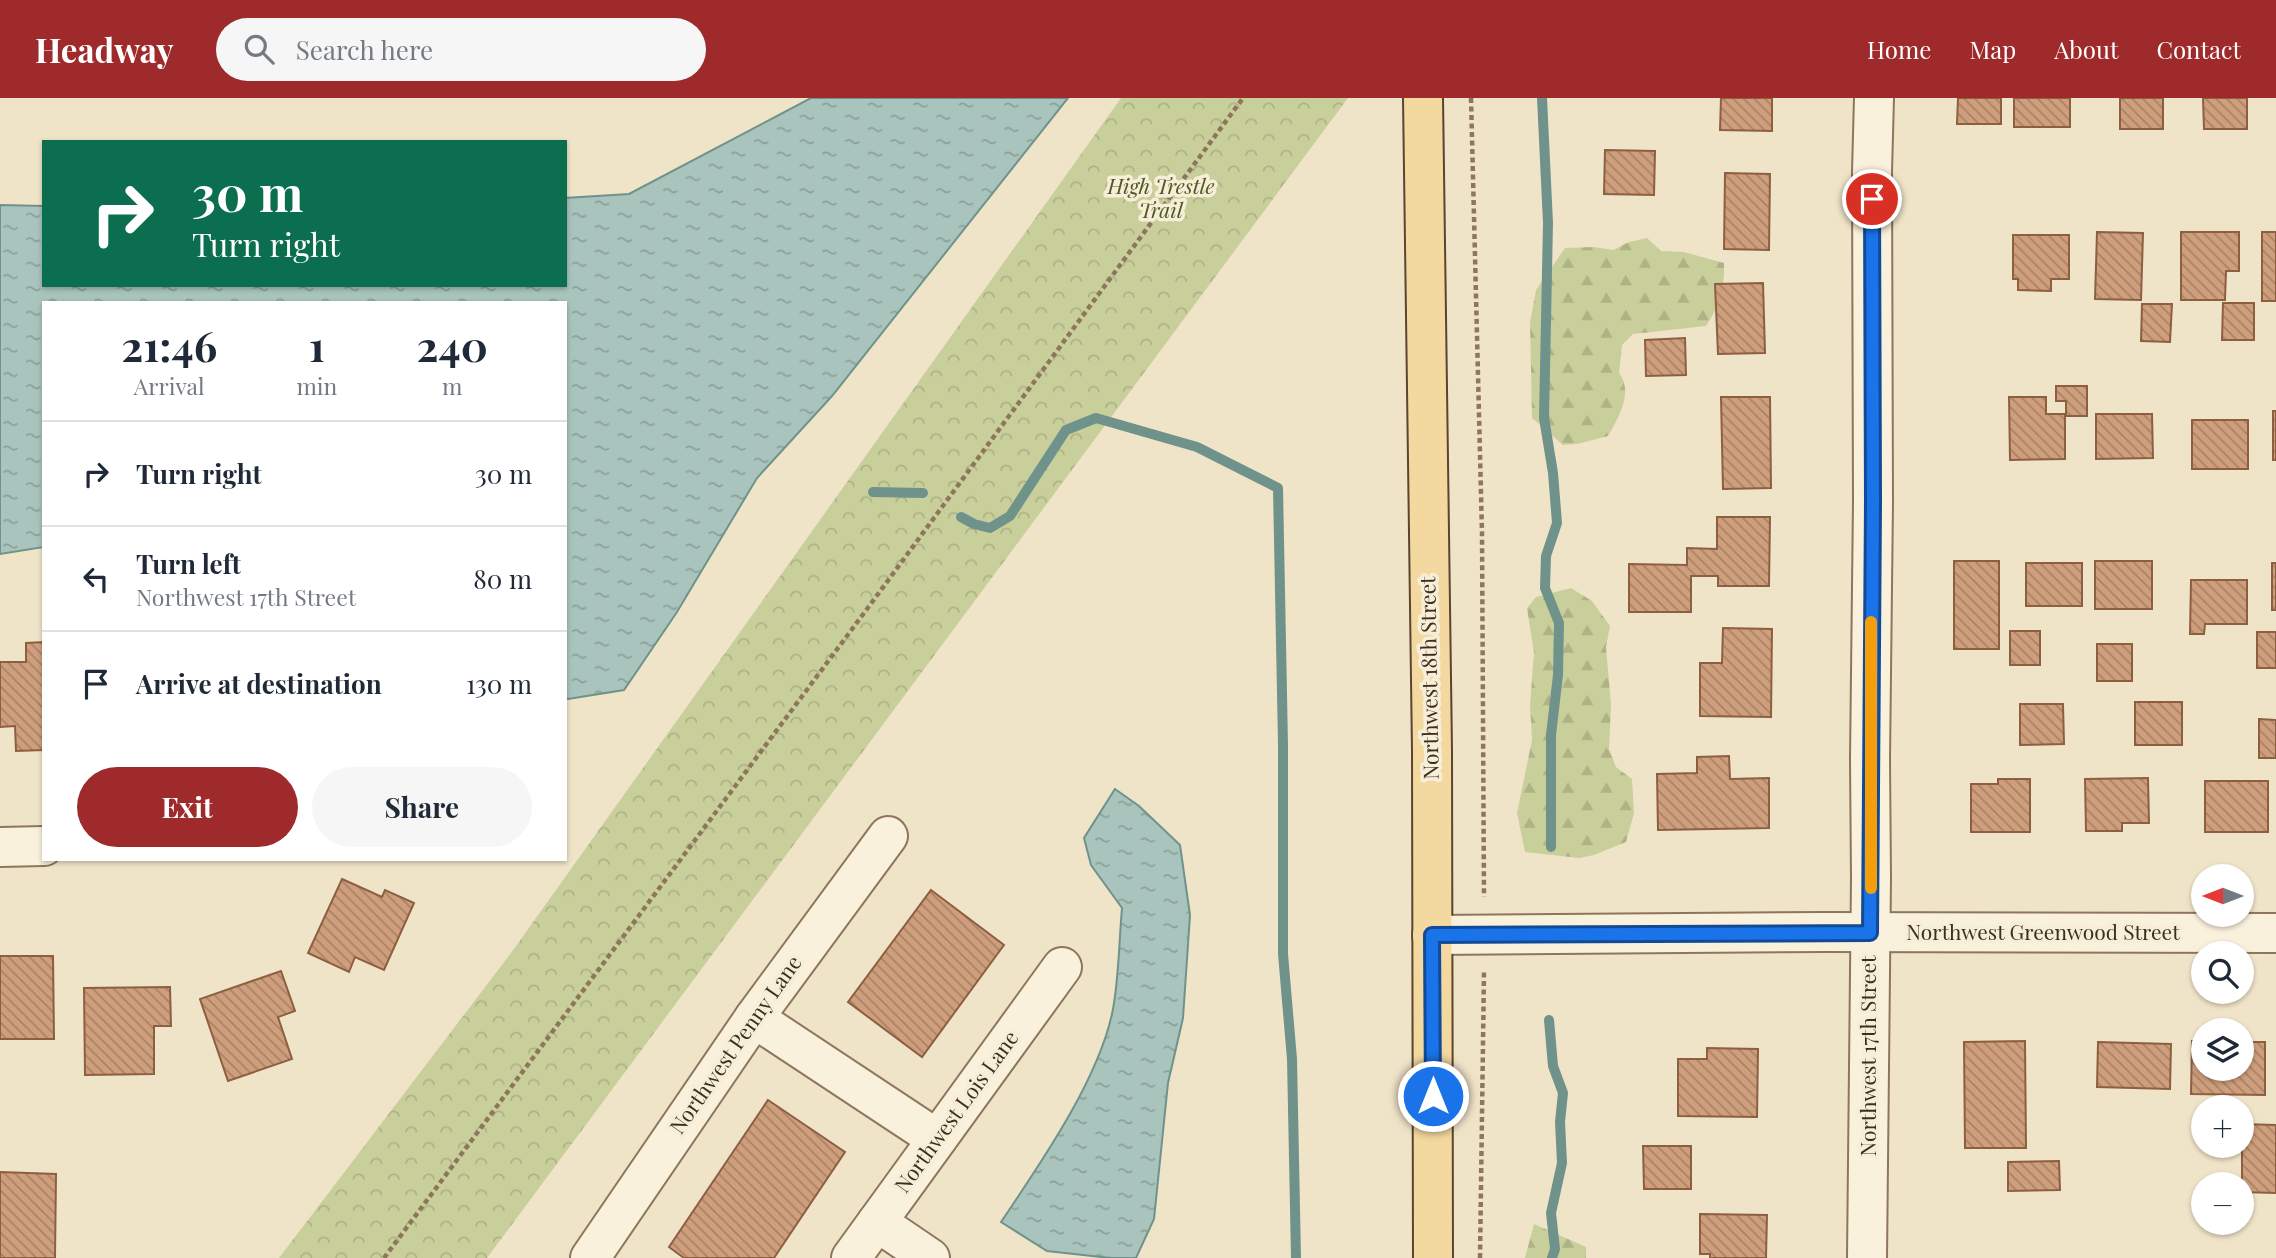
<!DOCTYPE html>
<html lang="en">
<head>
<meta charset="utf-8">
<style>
	:root { --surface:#fff; --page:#f6f6f7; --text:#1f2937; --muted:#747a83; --line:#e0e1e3; --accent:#9e2a2b }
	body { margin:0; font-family:"Playfair Display",serif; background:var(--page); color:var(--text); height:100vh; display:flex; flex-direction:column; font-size:26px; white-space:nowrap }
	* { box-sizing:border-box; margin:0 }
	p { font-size:23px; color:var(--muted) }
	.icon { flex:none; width:38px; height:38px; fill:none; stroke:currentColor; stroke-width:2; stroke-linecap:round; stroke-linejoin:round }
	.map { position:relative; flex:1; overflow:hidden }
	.side { position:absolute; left:42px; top:203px; width:525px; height:560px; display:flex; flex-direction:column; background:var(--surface); border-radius:0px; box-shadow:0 2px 5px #0004 }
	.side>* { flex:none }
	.hud { position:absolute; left:42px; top:42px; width:525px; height:147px; border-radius:0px; box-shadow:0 2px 5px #0004; background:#0b6e4f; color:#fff; overflow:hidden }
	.needle { width:46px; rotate:270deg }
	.fabs { position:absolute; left:2191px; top:766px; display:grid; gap:14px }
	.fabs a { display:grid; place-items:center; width:63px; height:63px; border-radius:50%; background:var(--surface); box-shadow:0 2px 5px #0004; font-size:35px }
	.pin { position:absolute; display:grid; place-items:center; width:60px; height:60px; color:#fff; margin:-30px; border:4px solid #fff; border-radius:50%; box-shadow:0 2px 7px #0007 }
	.me { position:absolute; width:77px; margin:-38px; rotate:0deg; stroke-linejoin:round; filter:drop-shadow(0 0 5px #0008) }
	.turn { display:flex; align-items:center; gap:24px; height:147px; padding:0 35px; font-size:32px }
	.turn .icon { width:91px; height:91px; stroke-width:2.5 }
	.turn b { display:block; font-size:49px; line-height:60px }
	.eta { display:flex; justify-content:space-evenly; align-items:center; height:119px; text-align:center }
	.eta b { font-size:42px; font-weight:700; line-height:49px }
	.button { display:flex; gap:14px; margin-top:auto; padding:14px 35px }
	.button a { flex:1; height:80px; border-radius:42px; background:var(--accent); color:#fff; font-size:28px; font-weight:700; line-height:80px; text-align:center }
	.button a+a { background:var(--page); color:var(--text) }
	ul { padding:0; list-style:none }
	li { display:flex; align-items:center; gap:21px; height:105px; padding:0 35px; border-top:2px solid var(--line) }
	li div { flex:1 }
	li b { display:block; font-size:26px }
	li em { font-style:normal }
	header { display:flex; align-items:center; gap:42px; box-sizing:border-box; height:98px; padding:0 35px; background:var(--accent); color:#fff }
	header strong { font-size:33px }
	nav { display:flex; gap:38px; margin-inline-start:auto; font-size:24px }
	.search { width:490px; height:63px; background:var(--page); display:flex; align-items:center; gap:18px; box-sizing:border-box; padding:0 24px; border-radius:38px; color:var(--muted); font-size:26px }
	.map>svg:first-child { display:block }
	.forest { fill:url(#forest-firs) }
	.park { fill:url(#park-crowns) }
	.water { fill:url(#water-ripples); stroke:#6f938a; stroke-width:2 }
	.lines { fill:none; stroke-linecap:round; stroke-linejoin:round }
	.stream { stroke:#6f938a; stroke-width:10 }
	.building { fill:url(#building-back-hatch); stroke:#8d5f41; stroke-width:2 }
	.minor-casing { stroke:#8d765c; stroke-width:42 }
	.major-casing { stroke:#5b4430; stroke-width:42 }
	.path { stroke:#8d765c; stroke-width:4.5; stroke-dasharray:5 3.5; stroke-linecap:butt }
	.minor { stroke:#faf1dc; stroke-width:38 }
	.major { stroke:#f3d9a0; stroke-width:38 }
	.route-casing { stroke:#114b97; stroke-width:18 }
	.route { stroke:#1a73e8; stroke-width:12 }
	.slow { stroke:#f59e0b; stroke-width:12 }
	.labels { text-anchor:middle; stroke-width:7; stroke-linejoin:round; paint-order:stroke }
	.park-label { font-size:21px; font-style:italic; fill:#4d5a26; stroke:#f7eed8 }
	.street-label { font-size:21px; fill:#3d2e20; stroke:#f7eed8 }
</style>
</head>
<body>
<header>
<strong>Headway</strong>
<div class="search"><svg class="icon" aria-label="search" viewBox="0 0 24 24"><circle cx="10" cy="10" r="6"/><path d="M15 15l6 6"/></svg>Search here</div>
<nav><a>Home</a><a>Map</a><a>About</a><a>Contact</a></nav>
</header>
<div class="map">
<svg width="2276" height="1160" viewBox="0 0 2276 1160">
	<defs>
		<pattern id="forest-firs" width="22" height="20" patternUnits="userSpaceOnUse" patternTransform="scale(1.75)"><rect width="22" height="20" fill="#c9cf9b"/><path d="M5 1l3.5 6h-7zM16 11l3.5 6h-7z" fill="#aeb285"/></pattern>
		<pattern id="park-crowns" width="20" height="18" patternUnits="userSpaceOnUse" patternTransform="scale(1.75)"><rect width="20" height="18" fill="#c9cf9b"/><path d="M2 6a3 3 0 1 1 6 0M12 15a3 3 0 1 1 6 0" fill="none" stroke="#aeb285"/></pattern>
		<pattern id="water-ripples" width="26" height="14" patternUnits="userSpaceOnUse" patternTransform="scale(1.75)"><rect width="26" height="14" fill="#a9c4bc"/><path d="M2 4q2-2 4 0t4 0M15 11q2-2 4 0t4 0" fill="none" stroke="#8ba098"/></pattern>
		<pattern id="building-back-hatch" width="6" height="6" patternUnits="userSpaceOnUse" patternTransform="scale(1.75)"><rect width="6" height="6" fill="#cf9f7d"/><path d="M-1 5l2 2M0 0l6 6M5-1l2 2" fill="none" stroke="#a98266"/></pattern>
	</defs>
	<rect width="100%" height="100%" fill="#f0e4c8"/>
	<g class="forest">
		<path d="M1647,140L1661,153L1684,154L1724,165C1725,190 1719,209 1706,228L1633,236L1622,247L1619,275C1634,294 1618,320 1608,338L1577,346L1563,347L1532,320L1530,225L1536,192L1565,150L1594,149L1613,152L1629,144Z"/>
		<polygon points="1571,490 1592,503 1610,528 1606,549 1611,607 1609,651 1616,669 1632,681 1634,715 1626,744 1594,757 1579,760 1525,754 1517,715 1532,642 1530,606 1534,555 1527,510 1536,499"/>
		<polygon points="1534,1126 1586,1149 1586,1160 1525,1160"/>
	</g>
	<polygon class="park" points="1121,0 1348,0 487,1160 279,1160 511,855"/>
	<g class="water">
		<polygon points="811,0 1068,0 832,298 757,380 677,514 624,592 568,601 565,599 565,205 44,205 44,449 0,456 0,107 44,108 44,187 565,187 565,100 629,96"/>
		<path d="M1115,691L1139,708L1180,747L1190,817L1183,920L1168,985L1154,1121L1136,1160H1110L1047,1153L1001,1124C1040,1066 1100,980 1113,911C1119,879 1119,843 1122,810L1091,767L1084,740Z"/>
	</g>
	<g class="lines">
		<g class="stream">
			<polyline points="1542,0 1548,125 1544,320 1553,375 1557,425 1546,458 1545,490 1559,525 1558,577 1551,637 1551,749"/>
			<polyline points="873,394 923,395"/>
			<polyline points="961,419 974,426 990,430 1010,418 1066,332 1096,320 1197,349 1278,390 1283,647 1283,856 1292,961 1296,1160"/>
			<polyline points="1549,922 1553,968 1563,995 1560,1024 1562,1065 1551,1115 1555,1151 1552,1160"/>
		</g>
	</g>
	<g class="building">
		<polygon points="1721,0 1772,0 1772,33 1720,32"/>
		<polygon points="1958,0 2001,0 2001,26 1957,26"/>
		<rect x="2014" y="0" width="56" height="29"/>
		<rect x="2120" y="0" width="43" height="31"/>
		<polygon points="2203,0 2247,0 2247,31 2204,31"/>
		<polygon points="1605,52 1655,53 1654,97 1604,96"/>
		<polygon points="1725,75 1770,76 1769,152 1724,151"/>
		<polygon points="2097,134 2143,135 2141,202 2095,201"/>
		<polygon points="2181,134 2239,134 2239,173 2226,173 2225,202 2181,202"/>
		<rect x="2262" y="134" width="14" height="69"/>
		<polygon points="2013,137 2069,137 2069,181 2051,181 2051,193 2018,192 2018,181 2013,181"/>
		<polygon points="1763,185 1765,255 1718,256 1715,186"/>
		<polygon points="2223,205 2254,205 2254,242 2222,242"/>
		<polygon points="2142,206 2172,206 2170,244 2141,243"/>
		<polygon points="1685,240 1686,277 1646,278 1645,242"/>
		<polygon points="2056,288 2087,288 2087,318 2066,318 2066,303 2056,303"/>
		<polygon points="1721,299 1770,299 1771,390 1723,391"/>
		<polygon points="2009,299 2046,299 2046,316 2065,316 2065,361 2010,362"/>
		<rect x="2273" y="313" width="3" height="49"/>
		<polygon points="2096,316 2152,316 2153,360 2096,361"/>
		<rect x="2192" y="322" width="56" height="49"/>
		<polygon points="1717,419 1770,419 1769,488 1718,488 1718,478 1691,478 1691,514 1629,514 1629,466 1687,467 1687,450 1717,451"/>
		<rect x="1954" y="463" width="45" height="88"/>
		<rect x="2095" y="463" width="57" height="48"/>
		<rect x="2026" y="465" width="56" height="43"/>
		<rect x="2272" y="465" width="4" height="47"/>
		<polygon points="2191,482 2247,482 2247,526 2205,526 2204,536 2190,536"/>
		<polygon points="1723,530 1772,531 1771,619 1700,618 1700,565 1722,565"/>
		<rect x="2010" y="533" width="30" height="34"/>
		<rect x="2257" y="534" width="19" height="36"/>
		<polygon points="44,544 44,652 16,653 15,628 0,629 0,564 26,564 26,545"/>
		<rect x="2097" y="546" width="35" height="37"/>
		<rect x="2135" y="604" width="47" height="43"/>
		<polygon points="2020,606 2063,606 2064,646 2020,647"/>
		<polygon points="2259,621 2276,622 2276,660 2259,660"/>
		<polygon points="1729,658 1730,681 1769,680 1769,730 1658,732 1657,676 1697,675 1697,659"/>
		<polygon points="2148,680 2149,725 2122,725 2122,733 2086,733 2085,681"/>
		<polygon points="1998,681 2030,681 2030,734 1971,734 1971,686 1998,686"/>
		<rect x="2205" y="683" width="63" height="51"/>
		<polygon points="342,781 382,799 385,792 414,805 384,872 355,859 349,874 308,855"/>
		<polygon points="931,792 1004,847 922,959 848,904"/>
		<polygon points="0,858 53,858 54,941 0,941"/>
		<polygon points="281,873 295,913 278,919 292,961 228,983 200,901"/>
		<polygon points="170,889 171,928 154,928 154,976 85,977 84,890"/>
		<polygon points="2025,943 2026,1050 1965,1050 1964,944"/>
		<polygon points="2192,943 2203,943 2203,971 2242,971 2242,944 2265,944 2265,997 2191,996"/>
		<polygon points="2098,944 2171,946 2170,991 2097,989"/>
		<polygon points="1707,950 1758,951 1757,1019 1678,1018 1678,961 1707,961"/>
		<polygon points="768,1002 845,1054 774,1160 684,1160 669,1149"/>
		<polygon points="2242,1026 2276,1027 2276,1095 2242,1094"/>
		<polygon points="1643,1048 1691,1048 1691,1091 1644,1091"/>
		<polygon points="2059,1063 2060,1092 2008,1093 2008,1064"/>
		<polygon points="0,1074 56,1076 55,1160 0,1160"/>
		<polygon points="1700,1116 1767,1117 1766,1160 1710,1160 1710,1156 1700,1156"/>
	</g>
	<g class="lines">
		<defs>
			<g id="minor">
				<polyline points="0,749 44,748"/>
				<polyline points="1432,837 1824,834 2276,835"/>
				<polyline points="754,920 937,1041"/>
				<polyline points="877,1124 930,1160"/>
				<polyline points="590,1160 754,920 888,738"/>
				<polyline points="851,1160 1062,869"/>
				<polyline points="1867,1160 1871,780 1870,661 1873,404 1872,74 1874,0"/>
			</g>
			<polyline id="major" points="1423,0 1432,653 1433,1160"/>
		</defs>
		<use href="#minor" class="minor-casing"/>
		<use href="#major" class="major-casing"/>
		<g class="path">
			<polyline points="1471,0 1482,435 1484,799"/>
			<polyline points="384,1160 867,511 1243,0"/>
			<polyline points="1480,1160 1484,874"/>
		</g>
		<use href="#minor" class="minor"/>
		<use href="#major" class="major"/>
	</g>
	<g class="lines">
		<defs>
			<polyline id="route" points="1433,998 1432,837 1870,835 1873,404 1872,101"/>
		</defs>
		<use href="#route" class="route-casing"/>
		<use href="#route" class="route"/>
		<polyline class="slow" points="1871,790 1871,524"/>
	</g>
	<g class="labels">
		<g class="park-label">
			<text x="1161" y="96">High Trestle<tspan x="1161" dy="24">Trail</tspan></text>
		</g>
		<g class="street-label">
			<text transform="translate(1430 580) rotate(-91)" y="7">Northwest 18th Street</text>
			<text x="2043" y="842">Northwest Greenwood Street</text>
			<text transform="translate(736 947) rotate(-55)" y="7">Northwest Penny Lane</text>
			<text transform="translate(1869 958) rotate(-90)" y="7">Northwest 17th Street</text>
			<text transform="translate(957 1014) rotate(-54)" y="7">Northwest Lois Lane</text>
		</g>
	</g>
</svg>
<div class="fabs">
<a><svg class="needle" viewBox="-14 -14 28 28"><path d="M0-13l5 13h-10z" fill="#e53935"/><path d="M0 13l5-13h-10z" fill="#747a83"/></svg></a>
<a><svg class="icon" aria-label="search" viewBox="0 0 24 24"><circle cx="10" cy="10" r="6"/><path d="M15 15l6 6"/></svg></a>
<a><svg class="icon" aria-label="layers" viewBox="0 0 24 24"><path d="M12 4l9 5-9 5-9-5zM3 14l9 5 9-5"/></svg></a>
<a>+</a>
<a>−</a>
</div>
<div class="pin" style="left:1872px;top:101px;background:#d93025"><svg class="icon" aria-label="arrive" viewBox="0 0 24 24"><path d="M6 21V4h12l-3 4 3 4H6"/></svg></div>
<svg class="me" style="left:1433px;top:998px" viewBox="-20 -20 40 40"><circle r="17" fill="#1a73e8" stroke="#fff" stroke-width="3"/><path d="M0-11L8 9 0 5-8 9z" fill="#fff"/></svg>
<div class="hud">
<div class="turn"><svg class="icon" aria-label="right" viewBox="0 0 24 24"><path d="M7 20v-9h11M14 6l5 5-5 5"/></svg><div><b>30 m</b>Turn right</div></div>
</div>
<section class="side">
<div class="eta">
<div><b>21:46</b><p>Arrival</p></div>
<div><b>1</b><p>min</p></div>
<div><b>240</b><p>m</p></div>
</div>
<ul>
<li><svg class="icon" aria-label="right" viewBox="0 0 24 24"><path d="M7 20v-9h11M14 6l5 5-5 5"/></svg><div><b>Turn right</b></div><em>30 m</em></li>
<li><svg class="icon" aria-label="left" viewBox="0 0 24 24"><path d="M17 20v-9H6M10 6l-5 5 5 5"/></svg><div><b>Turn left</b><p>Northwest 17th Street</p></div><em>80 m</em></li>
<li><svg class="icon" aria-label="arrive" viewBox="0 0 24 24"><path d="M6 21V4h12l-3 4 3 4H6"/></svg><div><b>Arrive at destination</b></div><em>130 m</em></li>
</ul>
<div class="button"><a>Exit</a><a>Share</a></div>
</section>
</div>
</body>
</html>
